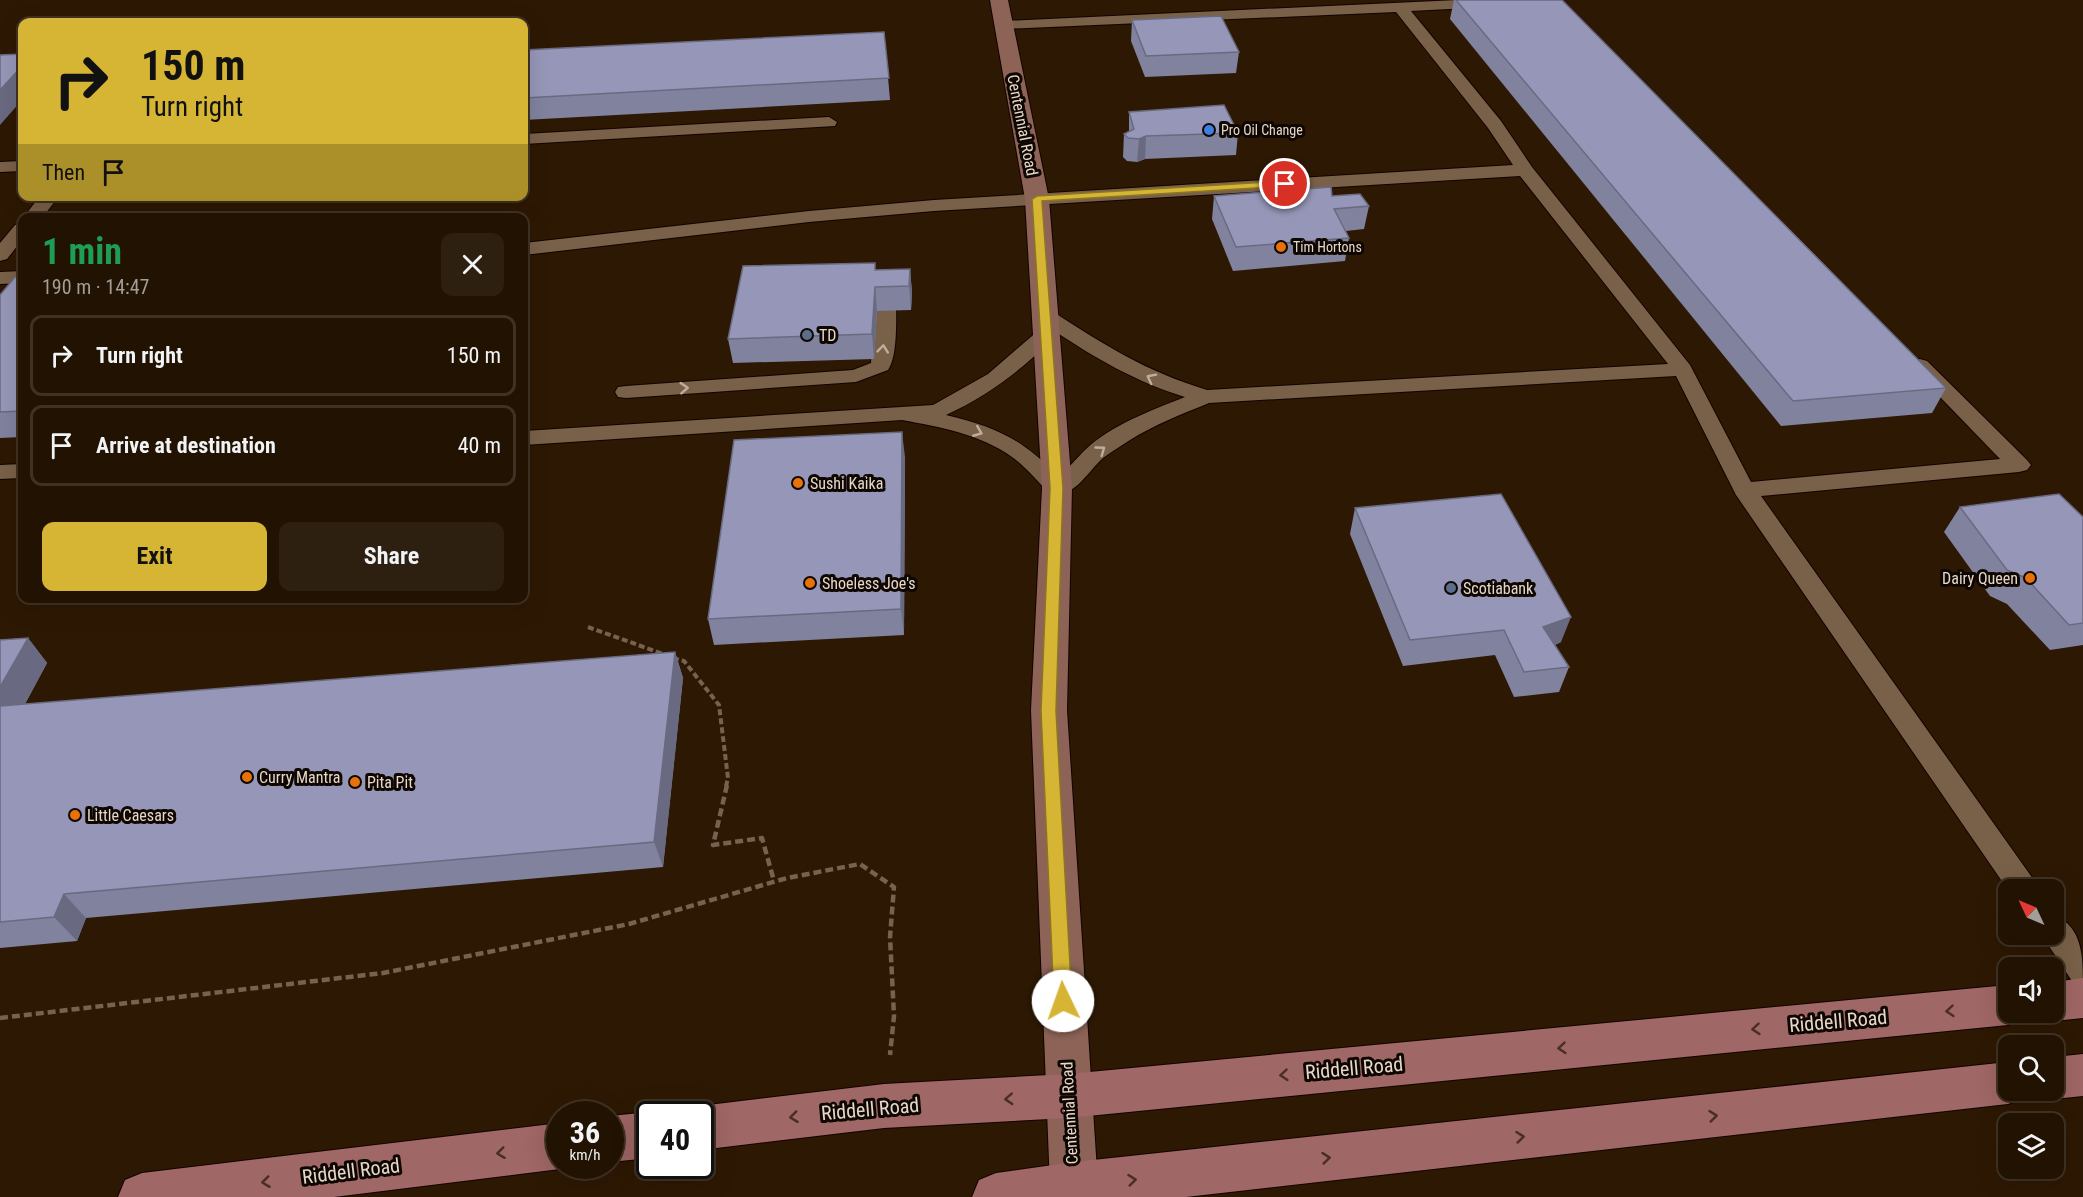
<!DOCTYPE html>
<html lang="en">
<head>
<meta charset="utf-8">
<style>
	:root { --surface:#221202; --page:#2e2011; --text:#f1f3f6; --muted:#a29e99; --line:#3f3224; --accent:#d6b534 }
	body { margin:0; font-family:"Roboto Condensed",sans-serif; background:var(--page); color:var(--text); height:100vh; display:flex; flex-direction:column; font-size:22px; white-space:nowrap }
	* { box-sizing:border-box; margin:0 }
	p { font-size:20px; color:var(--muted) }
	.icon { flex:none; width:33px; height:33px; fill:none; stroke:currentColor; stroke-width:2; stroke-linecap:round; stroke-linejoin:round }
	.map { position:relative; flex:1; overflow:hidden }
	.details { position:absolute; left:18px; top:213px; width:510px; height:390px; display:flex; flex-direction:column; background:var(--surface); border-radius:12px; box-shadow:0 6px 24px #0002,0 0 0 2px var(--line) }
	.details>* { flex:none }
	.banner { position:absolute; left:18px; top:18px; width:510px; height:183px; border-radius:12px; box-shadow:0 6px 24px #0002,0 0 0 2px var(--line); background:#d6b534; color:#111; overflow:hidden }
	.needle { width:39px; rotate:314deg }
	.tools { position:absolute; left:1998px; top:879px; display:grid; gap:12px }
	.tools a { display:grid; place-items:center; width:66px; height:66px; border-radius:12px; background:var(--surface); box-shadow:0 6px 24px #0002,0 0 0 2px var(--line); font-size:30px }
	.speed { position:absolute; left:546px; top:1101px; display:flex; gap:12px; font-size:30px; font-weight:700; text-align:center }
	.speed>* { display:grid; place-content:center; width:78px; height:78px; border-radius:50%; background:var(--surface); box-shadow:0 6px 24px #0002,0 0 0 2px var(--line); line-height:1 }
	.speed small { font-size:15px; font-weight:400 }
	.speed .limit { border:3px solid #111; border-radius:9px; background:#fff; color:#111 }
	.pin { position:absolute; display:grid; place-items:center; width:51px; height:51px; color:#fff; margin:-26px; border:3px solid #fff; border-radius:50%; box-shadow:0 2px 6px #0007 }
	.me { position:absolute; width:66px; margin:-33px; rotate:357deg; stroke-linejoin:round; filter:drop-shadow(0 0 4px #0008) }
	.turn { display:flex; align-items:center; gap:21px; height:126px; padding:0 24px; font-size:27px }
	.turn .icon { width:78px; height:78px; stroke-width:2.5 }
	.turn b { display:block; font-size:42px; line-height:51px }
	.then { display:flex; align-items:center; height:57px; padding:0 24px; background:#0003; gap:12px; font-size:22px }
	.round { display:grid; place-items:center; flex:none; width:63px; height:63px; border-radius:12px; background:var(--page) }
	.headline { display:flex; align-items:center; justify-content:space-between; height:102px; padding:0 24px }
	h1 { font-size:36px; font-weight:700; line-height:45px; color:#1e9e55 }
	.action { display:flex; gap:12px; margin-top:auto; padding:12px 24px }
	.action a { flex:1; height:69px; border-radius:12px; background:var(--accent); color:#111; font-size:24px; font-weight:700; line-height:69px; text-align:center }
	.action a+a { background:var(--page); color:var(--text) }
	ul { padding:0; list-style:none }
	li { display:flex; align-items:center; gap:18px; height:81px; margin:0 12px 9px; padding:0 12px; border:3px solid var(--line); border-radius:12px }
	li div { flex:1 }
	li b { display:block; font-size:22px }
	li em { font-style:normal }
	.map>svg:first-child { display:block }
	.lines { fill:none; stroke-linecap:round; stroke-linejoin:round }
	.lane-casing { stroke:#140300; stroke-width:2 }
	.secondary-casing { stroke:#140300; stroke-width:2 }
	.primary-casing { stroke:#140300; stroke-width:2 }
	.path-far1 { stroke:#756250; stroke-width:4; stroke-dasharray:6 3; stroke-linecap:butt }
	.path { stroke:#756250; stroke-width:4.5; stroke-dasharray:8 4; stroke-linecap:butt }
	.lane { fill:#796048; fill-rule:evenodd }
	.secondary { fill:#8c6356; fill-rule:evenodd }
	.primary { fill:#9f6765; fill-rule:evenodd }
	.wall { fill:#81829e }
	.shaded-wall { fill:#696a81 }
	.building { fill:#9697b8; stroke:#696a81; stroke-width:1.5 }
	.oneway { stroke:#c0ad9c }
	.oneway2 { stroke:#482d29 }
	.route { fill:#d6b534; stroke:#8b7622; stroke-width:1.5 }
	.shop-dot { fill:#3f7fe0; stroke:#0e0601; stroke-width:2 }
	.food-dot { fill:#e8710a; stroke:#0e0601; stroke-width:2 }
	.service-dot { fill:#5c6f8a; stroke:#0e0601; stroke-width:2 }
	.labels { text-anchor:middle; stroke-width:6; stroke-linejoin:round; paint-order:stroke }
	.far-poi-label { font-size:14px; fill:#e6d7ca; stroke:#0e0601; text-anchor:start }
	.street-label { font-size:16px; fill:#e6d7ca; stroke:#0e0601 }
	.poi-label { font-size:16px; fill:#e6d7ca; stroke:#0e0601; text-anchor:start }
	.near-street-label { font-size:20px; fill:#e6d7ca; stroke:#0e0601 }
</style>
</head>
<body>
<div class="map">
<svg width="2083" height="1197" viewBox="0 0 2083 1197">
	<rect width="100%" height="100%" fill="#2d1803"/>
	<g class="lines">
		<defs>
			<g id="lane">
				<path d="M1458,0H1492L1494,3L1487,7L1411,11L1501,121L1532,167L1690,365L1751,482L2000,459L1913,369L1909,365L1913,361L1920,359L1927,361L2027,460L2031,465L2027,470L2019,472L1761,496L2041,890H2008L1736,495L1676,376L1209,403C1182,414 1154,425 1130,440C1121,446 1111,452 1103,458C1087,472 1074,500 1049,493C1037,481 1026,467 1012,457C980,434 940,427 902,420L524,445V431L933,405L988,374L1039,330L1046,328L1053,330L1035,315L1038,311H1052C1106,346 1145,371 1207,390L1668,364L1520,176L934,211L809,222L524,255V243L809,211L934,200L1513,165L1488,128L1396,12L1003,29L996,25L1003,21ZM1053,330C1095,358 1136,382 1185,397C1152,410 1111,425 1085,450C1076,459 1069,468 1058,476C1022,439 996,427 946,415C987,396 1021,371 1053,338L1056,334Z"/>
				<polygon points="829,117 837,122 835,126 524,144 524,134"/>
				<polygon points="22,161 22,171 0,172 0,162"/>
				<polygon points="40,196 59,196 42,218 23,218"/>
				<polygon points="22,223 22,240 7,259 0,261 0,243 15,225"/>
				<polygon points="22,271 22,283 0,284 0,272"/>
				<path d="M883,272L893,275L896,279C895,301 900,353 888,370L856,382L626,398L618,397L615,392L618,387L626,386L853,370L871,363L876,282L873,278L876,274Z"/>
				<polygon points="22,464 22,478 0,479 0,465"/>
				<path d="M2054,915C2083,927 2083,957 2083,986L2072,981L2041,934H2054Z"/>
			</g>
			<polygon id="secondary" points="990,0 1008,0 1049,199 1072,488 1067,710 1098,1186 1093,1197 1055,1197 1050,1186 1031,710 1042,488 1025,199"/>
			<g id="primary">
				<polygon points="2083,978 2083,1018 2054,1021 2039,1015 2038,1012 2054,1012 2054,982"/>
				<polygon points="2008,985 2008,1012 2026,1012 2023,1019 2008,1025 1068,1118 884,1128 700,1150 700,1114 683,1114 700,1106 884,1084 1068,1074"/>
				<polygon points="2083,1054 2083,1096 2054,1099 2038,1093 2037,1090 2054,1090 2054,1057"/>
				<polygon points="2008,1062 2008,1090 2027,1090 2024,1098 2008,1104 1186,1197 972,1197 979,1180 996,1173 1074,1162"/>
				<polygon points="650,1112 655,1114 650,1114 650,1158 610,1162 610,1116"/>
				<polygon points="560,1123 560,1166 568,1166 560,1169 334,1197 118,1197 125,1180 142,1173"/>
			</g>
		</defs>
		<use href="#lane" class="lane-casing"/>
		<use href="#secondary" class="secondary-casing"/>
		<use href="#primary" class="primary-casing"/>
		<g class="path-far1">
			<polyline points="588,627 666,655"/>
			<polyline points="673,658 684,661 719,705 728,778 726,786"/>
		</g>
		<g class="path">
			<polyline points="727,785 713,845 762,838 774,881"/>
			<polyline points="0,1018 383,973 629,924 787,878 860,864 894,887 890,937 894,1016 890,1055"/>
		</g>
		<use href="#lane" class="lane"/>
		<use href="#secondary" class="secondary"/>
		<use href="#primary" class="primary"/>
	</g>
	<g class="wall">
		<polygon points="1454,0 1562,0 1946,388 1932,413 1781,426 1450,19"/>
		<polygon points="1132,20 1239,52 1236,73 1145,77 1131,41"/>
		<polygon points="884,32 890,100 524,120 524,50"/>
		<polygon points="1129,112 1238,133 1236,155 1145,159 1137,162 1127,161 1123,157 1124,134 1129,132"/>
		<polygon points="1214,196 1332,196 1369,206 1364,229 1346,231 1349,238 1345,261 1233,271 1212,219"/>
		<polygon points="910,269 912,293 911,310 877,311 874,359 733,363 728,339 876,270"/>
		<polygon points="22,276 22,437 0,438 0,295"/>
		<polygon points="905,457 904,635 714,645 708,619"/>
		<polygon points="1960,507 2083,517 2083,645 2050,650 2007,604 1990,596 1944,532"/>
		<polygon points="1355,508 1561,642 1555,645 1569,667 1559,692 1514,697 1495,655 1403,666 1350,534"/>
		<polygon points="28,638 47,663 25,704 675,652 683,678 663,867 86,918 77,941 0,948 0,640"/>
	</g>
	<g class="shaded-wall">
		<polygon points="22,66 22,100 0,125 0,90"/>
		<polygon points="1146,136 1145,159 1137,162 1139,139"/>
		<polygon points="910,269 912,293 911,310 909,286"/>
		<polygon points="875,287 877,311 874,359 872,334"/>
		<polygon points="902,432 905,457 904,635 901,609"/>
		<polygon points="1571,617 1561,642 1534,653 1543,627"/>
		<polygon points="28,638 47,663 10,732 0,720 0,687"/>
		<polygon points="675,652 683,678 663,867 654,842"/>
		<polygon points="64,894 86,918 77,941 54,917"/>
	</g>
	<g class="building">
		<polygon points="1456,0 1562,0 1946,388 1793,401"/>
		<polygon points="1221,16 1239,52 1146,56 1132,20"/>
		<polygon points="884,32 889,78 524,98 524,50"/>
		<polygon points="22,54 22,66 0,90 0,55"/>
		<polygon points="1224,105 1238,133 1146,136 1139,139 1128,138 1124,134 1134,129 1129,112"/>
		<polygon points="1331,187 1332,196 1360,194 1369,206 1334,209 1349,238 1236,247 1214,196"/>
		<polygon points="875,263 875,270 910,269 909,286 875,287 872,334 728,339 743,266"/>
		<polygon points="22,276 22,411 0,412 0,295 15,277"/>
		<polygon points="902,432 901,609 708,619 734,440"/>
		<polygon points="1501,494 1571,617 1543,627 1569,667 1524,672 1504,630 1410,640 1355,508"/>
		<polygon points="2059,494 2083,517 2083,623 2069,625 2026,578 2007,570 1960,507"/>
		<polygon points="28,638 0,687 0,640"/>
		<polygon points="675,652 654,842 64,894 54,917 0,922 0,706"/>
	</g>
	<defs><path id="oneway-chevron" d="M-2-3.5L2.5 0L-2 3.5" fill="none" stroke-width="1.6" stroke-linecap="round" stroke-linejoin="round" transform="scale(1.5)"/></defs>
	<g class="oneway">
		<use href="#oneway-chevron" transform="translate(883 349) rotate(-84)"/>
		<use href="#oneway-chevron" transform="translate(1151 378) rotate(-153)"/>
		<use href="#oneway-chevron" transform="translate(684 388) rotate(-4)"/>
		<use href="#oneway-chevron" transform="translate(978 432) rotate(22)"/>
		<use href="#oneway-chevron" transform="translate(1101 450) rotate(-36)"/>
	</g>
	<g class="oneway2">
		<use href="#oneway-chevron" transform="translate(1950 1011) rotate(175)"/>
		<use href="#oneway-chevron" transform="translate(1756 1029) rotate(175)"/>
		<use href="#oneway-chevron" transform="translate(1562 1048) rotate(175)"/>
		<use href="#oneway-chevron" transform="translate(1284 1075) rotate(175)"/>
		<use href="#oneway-chevron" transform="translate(1009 1099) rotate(177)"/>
		<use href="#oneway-chevron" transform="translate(1713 1116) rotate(-6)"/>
		<use href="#oneway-chevron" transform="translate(794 1117) rotate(173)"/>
		<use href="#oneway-chevron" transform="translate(1520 1137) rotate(-6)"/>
		<use href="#oneway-chevron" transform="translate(501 1153) rotate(173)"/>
		<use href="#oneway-chevron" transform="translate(1326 1158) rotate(-6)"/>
		<use href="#oneway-chevron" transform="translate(1132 1180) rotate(-6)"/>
		<use href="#oneway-chevron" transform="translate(266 1182) rotate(173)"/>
	</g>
	<polygon class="route" points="1285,181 1288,182 1288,186 1042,201 1063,488 1056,711 1072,1001 1069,1006 1063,1009 1057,1006 1054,1001 1041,711 1050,488 1032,199 1037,196"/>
	<circle class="shop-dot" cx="1209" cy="130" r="6"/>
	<g class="food-dot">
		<circle cx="1281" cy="247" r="6"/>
		<circle cx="798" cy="483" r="6"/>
		<circle cx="2030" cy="578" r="6"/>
		<circle cx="810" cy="583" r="6"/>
		<circle cx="247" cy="777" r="6"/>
		<circle cx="355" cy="782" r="6"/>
		<circle cx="75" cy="815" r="6"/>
	</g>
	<g class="service-dot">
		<circle cx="807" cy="335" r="6"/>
		<circle cx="1451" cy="588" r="6"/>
	</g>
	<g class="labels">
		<g class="far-poi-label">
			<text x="1221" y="135">Pro Oil Change</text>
			<text x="1293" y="252">Tim Hortons</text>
		</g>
		<g class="street-label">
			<text transform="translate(1023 125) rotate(79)" y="6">Centennial Road</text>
			<text transform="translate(1069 1113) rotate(-93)" y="6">Centennial Road</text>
		</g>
		<g class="poi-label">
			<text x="819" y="341">TD</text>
			<text x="810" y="489">Sushi Kaika</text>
			<text x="2018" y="584" text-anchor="end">Dairy Queen</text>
			<text x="822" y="589">Shoeless Joe's</text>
			<text x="1463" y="594">Scotiabank</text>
			<text x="259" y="783">Curry Mantra</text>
			<text x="367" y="788">Pita Pit</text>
			<text x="87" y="821">Little Caesars</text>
		</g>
		<g class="near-street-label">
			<text transform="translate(1838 1021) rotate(-5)" y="7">Riddell Road</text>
			<text transform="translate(1354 1068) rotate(-5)" y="7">Riddell Road</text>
			<text transform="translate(870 1109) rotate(-5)" y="7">Riddell Road</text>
			<text transform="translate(351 1171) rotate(-7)" y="7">Riddell Road</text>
		</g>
	</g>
</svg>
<div class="tools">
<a><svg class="needle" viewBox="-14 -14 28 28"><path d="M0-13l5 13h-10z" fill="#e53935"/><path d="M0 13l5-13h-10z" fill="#a29e99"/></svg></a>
<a><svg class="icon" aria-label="sound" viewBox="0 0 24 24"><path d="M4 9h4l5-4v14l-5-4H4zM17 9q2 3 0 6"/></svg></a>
<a><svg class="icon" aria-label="search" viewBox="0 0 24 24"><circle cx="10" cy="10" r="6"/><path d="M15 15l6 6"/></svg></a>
<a><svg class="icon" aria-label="layers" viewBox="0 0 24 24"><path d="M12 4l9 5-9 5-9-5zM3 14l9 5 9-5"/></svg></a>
</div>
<div class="speed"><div>36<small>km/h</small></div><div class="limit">40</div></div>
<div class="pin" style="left:1285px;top:184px;background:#d93025"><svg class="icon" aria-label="arrive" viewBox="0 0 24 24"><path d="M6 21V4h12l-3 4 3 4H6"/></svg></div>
<svg class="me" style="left:1063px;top:1001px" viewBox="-20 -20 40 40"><circle r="19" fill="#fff"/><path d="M0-13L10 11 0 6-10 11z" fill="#d6b534"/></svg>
<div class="banner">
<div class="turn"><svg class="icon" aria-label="right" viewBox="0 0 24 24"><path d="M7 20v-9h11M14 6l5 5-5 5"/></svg><div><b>150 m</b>Turn right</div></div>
<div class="then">Then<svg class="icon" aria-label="arrive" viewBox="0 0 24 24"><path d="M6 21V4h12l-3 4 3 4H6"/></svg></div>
</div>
<section class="details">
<div class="headline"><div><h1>1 min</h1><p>190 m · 14:47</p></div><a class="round"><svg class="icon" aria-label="close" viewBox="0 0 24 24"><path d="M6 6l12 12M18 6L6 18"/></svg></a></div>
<ul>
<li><svg class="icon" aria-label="right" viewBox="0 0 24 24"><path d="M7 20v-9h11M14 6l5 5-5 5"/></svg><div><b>Turn right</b></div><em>150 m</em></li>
<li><svg class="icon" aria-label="arrive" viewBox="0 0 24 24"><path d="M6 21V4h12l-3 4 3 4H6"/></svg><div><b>Arrive at destination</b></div><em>40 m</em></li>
</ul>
<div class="action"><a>Exit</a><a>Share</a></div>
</section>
</div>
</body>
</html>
